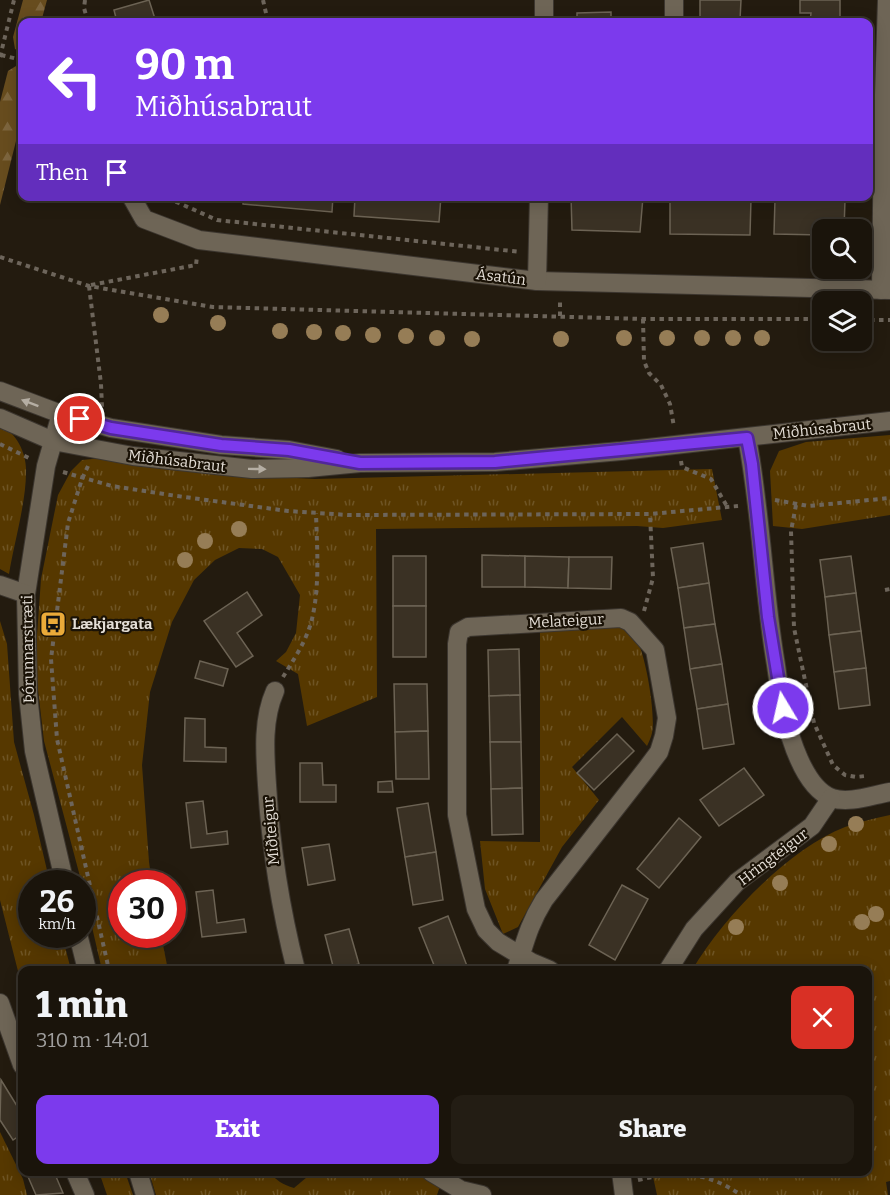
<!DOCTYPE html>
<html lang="en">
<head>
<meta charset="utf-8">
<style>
	:root { --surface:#1a140b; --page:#231d14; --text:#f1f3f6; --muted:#9f9e9d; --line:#38332c; --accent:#7c3aed }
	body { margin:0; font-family:Bitter,serif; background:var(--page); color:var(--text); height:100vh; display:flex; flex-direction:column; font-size:22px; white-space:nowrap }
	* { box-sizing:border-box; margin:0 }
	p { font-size:20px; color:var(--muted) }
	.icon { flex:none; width:33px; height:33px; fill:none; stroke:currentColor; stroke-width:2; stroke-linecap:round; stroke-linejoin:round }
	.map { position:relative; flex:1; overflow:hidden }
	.sheet { position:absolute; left:18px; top:966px; width:854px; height:210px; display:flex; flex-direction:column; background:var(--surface); border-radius:12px; box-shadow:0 3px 15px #0003,0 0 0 2px var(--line) }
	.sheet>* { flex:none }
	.top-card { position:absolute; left:18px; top:18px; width:855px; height:183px; border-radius:12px; box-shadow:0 3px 15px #0003,0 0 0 2px var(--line); background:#7c3aed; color:#fff; overflow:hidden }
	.fabs { position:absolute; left:812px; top:219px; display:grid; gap:12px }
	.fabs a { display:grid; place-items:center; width:60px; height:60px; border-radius:12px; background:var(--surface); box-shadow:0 3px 15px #0003,0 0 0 2px var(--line); font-size:30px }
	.speed { position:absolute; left:18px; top:870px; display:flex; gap:12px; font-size:30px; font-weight:700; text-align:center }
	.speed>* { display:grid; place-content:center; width:78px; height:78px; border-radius:50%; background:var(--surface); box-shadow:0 3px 15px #0003,0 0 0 2px var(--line); line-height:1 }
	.speed small { font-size:15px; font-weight:400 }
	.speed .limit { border:9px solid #d22; background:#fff; color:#111 }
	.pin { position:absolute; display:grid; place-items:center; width:51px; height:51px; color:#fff; margin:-26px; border:3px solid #fff; border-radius:50%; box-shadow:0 2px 6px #0007 }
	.me { position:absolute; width:66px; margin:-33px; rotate:351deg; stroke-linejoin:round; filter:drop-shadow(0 0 4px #0008) }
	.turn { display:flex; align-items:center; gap:21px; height:126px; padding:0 18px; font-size:27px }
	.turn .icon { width:78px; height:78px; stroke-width:2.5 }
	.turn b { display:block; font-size:42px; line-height:51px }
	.then { display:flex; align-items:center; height:57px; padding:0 18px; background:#0003; gap:12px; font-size:22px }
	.round { display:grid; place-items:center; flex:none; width:63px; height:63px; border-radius:12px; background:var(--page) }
	.headline { display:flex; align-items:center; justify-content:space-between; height:102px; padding:0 18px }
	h1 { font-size:36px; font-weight:800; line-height:45px }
	.button { display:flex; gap:12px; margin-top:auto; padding:12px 18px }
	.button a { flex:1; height:69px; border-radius:12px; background:var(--accent); color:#fff; font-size:24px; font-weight:800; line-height:69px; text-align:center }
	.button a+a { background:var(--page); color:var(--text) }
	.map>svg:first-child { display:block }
	.grass { fill:url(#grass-tufts) }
	.forest { fill:url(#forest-firs) }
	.building { fill:#3a3124; stroke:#6c6354; stroke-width:1.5 }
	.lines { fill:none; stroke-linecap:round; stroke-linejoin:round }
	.minor-casing { stroke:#3c362f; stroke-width:20 }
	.path { stroke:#6d655b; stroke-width:4; stroke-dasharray:4.5 4.5; stroke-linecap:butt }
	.minor { stroke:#6e6556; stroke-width:18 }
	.tree { fill:#967d56 }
	.oneway { fill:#b5aea3 }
	.route-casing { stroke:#51269a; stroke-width:15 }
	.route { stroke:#7c3aed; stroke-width:10 }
	.labels { text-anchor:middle; stroke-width:4.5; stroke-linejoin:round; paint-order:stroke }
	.street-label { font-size:15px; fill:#e4ded6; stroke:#1a1206 }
	.poi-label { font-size:15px; font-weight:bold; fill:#e4ded6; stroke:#1a1206; text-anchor:start }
</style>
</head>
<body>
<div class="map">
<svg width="890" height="1195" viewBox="0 0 890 1195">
	<defs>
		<pattern id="grass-tufts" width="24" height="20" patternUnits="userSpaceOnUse" patternTransform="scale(1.5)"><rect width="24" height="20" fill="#563800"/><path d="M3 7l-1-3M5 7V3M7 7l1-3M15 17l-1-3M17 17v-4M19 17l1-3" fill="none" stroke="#6e5424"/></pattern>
		<pattern id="forest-firs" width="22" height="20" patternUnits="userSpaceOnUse" patternTransform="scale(1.5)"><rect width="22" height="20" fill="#674c1e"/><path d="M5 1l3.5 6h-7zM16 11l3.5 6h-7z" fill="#7d653e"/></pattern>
	</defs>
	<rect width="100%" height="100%" fill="#231b0f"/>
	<g class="grass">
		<path d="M0,426C17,432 27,455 26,472C26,503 14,543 9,574L0,569Z"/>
		<polygon points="890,435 890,515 802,529 773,526 770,471 779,451 806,442"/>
		<polygon points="102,458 238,475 315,479 712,469 722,520 663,528 637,526 376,529 377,697 307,726 298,674 276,661 286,652 296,633 300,595 278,557 262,549 239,548 215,560 194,580 172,622 150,692 142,765 149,862 152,883 122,884 122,934 161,935 168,970 102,970 82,884 44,741 35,664 41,579 58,495 71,471 82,460"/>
		<polygon points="0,621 7,644 14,742 34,815 50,883 32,884 32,934 62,935 71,970 22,970 22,987 0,900"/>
		<path d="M613,623C620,626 629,628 634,635C645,648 656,715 652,733C651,737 649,742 647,746L622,717L572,767L599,800L562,847L518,927L503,934L485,889L480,841L540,842V631Z"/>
		<path d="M890,815V1181L886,1182L888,1195H657L652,1172H867V970H692C723,918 787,850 845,827C860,822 875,818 890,815Z"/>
		<polygon points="0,1132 23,1179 27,1195 0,1195"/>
		<polygon points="99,1172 125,1172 133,1195 107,1195"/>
		<path d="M149,1172H269C276,1180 283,1185 294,1188L313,1172H416L440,1186L437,1195H156Z"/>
	</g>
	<g class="forest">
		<polygon points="23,0 47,0 41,22 22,22 22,52 15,49 13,37"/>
		<polygon points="16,66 22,69 22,117 0,205 0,102 8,71"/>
	</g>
	<g class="building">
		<polygon points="149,0 156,22 117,22 114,10"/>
		<polygon points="700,0 741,0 740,20 700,19"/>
		<polygon points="800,0 840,0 840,22 810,22 811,13 800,13"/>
		<polygon points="611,12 611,22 577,22 577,13"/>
		<polygon points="700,19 740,20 740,22 700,22"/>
		<polygon points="243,196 333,196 332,212 243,204"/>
		<polygon points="355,196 441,196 439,222 354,216"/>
		<polygon points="571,196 643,197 640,232 572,230"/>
		<polygon points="670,199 751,199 750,235 670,234"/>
		<polygon points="775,199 845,200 844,230 822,230 822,235 774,234"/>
		<polygon points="703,543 709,583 678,588 671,548"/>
		<polygon points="482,555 525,556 525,587 482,587"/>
		<rect x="393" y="556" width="33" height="50"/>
		<polygon points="525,556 569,557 568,588 525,587"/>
		<polygon points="851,556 856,593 825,597 820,560"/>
		<polygon points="569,557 612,557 611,589 568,588"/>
		<polygon points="709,583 715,624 684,628 678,588"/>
		<polygon points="247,592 262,615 237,633 253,656 236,667 204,621"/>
		<polygon points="856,593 861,631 829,635 825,597"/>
		<rect x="393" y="606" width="33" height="51"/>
		<polygon points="715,624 722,664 690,669 684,628"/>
		<polygon points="861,631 866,668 834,672 829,635"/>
		<polygon points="519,649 520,695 489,696 488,650"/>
		<polygon points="200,661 228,669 223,686 195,678"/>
		<polygon points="722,664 728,704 697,709 690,669"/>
		<polygon points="866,668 870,705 839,709 834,672"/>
		<polygon points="394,684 427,684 428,731 395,732"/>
		<polygon points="520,695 521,742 490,742 489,696"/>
		<polygon points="728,704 734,744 703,749 697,709"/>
		<polygon points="185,718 205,719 205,747 226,748 226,762 184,761"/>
		<polygon points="428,731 429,779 396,779 395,732"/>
		<polygon points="617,734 634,751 594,790 577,773"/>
		<polygon points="490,742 521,742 522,788 491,789"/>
		<polygon points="300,763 322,763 323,785 336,785 336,802 300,802"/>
		<polygon points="744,768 764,795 719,826 700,800"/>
		<polygon points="392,781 393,792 378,792 378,782"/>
		<polygon points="522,788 523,834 492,835 491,789"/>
		<polygon points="203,801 207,834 227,831 228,844 191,848 186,803"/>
		<polygon points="428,803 436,852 405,857 397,808"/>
		<polygon points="679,818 701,837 659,888 637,869"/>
		<polygon points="329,844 335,880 308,885 302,848"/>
		<polygon points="436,852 443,900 413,905 405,857"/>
		<polygon points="622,885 648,899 615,960 589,945"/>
		<polygon points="213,890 217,923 244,919 246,932 202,937 196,892"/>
		<polygon points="448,916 467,966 455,970 436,970 419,928"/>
		<polygon points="349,929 359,964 334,970 325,935"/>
		<polygon points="1,1080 22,1114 22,1134 13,1140 0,1120"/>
		<polygon points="26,1172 54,1172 63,1193 36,1195"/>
	</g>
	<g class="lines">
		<defs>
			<g id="minor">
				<polyline points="544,22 544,0"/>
				<polyline points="674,22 674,0"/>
				<polyline points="131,196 144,219 199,240 537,281 890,290"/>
				<polyline points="537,281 539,196"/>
				<polyline points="881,290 883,126 887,0"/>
				<polyline points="0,391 61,414 111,428 221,445 289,450 337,459"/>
				<polyline points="61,414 46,466 26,594 28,694 34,751 65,884"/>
				<polyline points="0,418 53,441 133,456 252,469 308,468 360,463 495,462 621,451 890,421"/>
				<path d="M747,438C761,511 763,586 775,659C778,676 779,693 783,709C789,735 804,788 832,798C849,804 872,795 890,792"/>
				<polyline points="0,585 26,594"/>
				<path d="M275,691C262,720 265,754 267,785C271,851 280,907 296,970"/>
				<polyline points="78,934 87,970"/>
				<path d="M516,970C525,943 528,926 544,900L647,768L659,752L664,736L667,718L655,650L630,622L621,618L468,627L459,632L457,644V815L476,909L486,930L498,942L531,962L550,970"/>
				<polyline points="668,970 694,929 737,882 812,826 831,798"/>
				<polyline points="0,1003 22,1065"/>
				<polyline points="75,1172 85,1195"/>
				<polyline points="138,1172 145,1195"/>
				<polyline points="431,1172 461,1190 482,1195"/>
				<polyline points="621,1172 624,1195"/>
			</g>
		</defs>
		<use href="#minor" class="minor-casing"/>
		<g class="path">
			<polyline points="85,0 84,8 88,22"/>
			<polyline points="263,0 268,22"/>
			<polyline points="1,55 22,60"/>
			<polyline points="0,57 14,0"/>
			<polyline points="169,196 172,200 217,220 521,252"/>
			<polyline points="0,257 89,286 213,307 643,319 822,319"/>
			<polyline points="91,285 196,265 197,256"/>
			<polyline points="89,286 101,384 102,407"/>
			<polyline points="560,316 560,298"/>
			<polyline points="643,319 644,361 649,373 661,385 670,404 674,427"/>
			<polyline points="861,320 890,320"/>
			<polyline points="0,444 31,459"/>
			<polyline points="681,461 682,467 711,479 728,508"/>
			<polyline points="88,466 82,479 68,523 51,659 57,739 109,970"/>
			<polyline points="63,472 112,486 177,496 288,511 348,515 650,514 738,506"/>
			<polyline points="775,500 809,506 890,498"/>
			<polyline points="796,505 791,531 794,628 814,723 833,765 845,775 856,777 865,776"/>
			<polyline points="885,590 890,589"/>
			<polyline points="644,611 653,578 650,514"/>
			<path d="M283,677C294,659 307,640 312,619C320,585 317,548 316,513"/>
			<path d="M638,1180C678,1171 706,1171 741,1195"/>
		</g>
		<use href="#minor" class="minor"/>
	</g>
	<g class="tree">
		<circle cx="161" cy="315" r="8"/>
		<circle cx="218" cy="323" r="8"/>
		<circle cx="280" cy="331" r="8"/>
		<circle cx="314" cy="332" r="8"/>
		<circle cx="343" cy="333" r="8"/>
		<circle cx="373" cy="335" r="8"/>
		<circle cx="406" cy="336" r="8"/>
		<circle cx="437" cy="338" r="8"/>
		<circle cx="624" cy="338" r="8"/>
		<circle cx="667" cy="338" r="8"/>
		<circle cx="702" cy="338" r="8"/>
		<circle cx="733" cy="338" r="8"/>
		<circle cx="762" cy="338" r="8"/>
		<circle cx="472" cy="339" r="8"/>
		<circle cx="561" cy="339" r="8"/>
		<circle cx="239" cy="529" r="8"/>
		<circle cx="205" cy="541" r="8"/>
		<circle cx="185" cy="560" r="8"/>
		<circle cx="856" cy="824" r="8"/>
		<circle cx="829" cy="844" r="8"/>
		<circle cx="780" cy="883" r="8"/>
		<circle cx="876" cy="914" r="8"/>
		<circle cx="862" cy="922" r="8"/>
		<circle cx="736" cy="927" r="8"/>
	</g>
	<defs><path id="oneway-solid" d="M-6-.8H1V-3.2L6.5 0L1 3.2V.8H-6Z" transform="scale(1.5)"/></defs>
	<g class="oneway">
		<use href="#oneway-solid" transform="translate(30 403) rotate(-159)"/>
		<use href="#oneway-solid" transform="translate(257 469) rotate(1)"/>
	</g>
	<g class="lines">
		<defs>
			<polyline id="route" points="80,419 111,428 221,445 289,450 360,463 495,462 747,438 752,464 768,617 783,708"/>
		</defs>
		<use href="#route" class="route-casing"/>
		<use href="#route" class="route"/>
	</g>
	<defs>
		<symbol id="bus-square" viewBox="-11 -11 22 22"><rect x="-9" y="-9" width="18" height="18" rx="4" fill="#eaaa39" stroke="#1a1206"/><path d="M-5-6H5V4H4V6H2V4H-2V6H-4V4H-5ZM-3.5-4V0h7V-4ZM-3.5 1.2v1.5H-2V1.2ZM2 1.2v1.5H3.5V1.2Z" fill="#111"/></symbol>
	</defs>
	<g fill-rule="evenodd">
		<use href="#bus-square" x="38" y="609" width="30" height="30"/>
	</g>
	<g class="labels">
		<g class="street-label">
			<text transform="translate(501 277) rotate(7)" y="5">Ásatún</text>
			<text transform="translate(822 429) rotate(-6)" y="5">Miðhúsabraut</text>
			<text transform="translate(177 461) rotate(7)" y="5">Miðhúsabraut</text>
			<text transform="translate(566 621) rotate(-3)" y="5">Melateigur</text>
			<text transform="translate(28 649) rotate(-91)" y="5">Þórunnarstræti</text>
			<text transform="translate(271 831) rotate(-95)" y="5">Miðteigur</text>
			<text transform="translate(773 857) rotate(-37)" y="5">Hringteigur</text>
		</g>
		<g class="poi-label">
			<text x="72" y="629">Lækjargata</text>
		</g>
	</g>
</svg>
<div class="fabs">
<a><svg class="icon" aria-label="search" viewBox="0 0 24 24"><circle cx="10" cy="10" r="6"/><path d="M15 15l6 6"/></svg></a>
<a><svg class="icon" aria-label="layers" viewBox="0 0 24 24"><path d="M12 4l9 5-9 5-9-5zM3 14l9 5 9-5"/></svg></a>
</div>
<div class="speed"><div>26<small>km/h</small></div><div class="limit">30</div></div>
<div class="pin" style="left:80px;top:419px;background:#d93025"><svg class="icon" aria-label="arrive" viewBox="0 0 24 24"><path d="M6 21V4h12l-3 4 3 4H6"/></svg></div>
<svg class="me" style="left:783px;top:708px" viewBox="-20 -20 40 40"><circle r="17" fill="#7c3aed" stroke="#fff" stroke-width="3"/><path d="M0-11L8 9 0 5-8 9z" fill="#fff"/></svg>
<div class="top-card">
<div class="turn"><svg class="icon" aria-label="left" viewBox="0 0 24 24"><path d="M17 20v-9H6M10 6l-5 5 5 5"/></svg><div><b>90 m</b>Miðhúsabraut</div></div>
<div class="then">Then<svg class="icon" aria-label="arrive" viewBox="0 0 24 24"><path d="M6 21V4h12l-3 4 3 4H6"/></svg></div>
</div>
<section class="sheet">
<div class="headline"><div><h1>1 min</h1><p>310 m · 14:01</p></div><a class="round" style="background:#d93025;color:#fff"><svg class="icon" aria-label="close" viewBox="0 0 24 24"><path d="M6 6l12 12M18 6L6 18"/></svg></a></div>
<div class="button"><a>Exit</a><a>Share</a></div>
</section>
</div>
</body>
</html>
